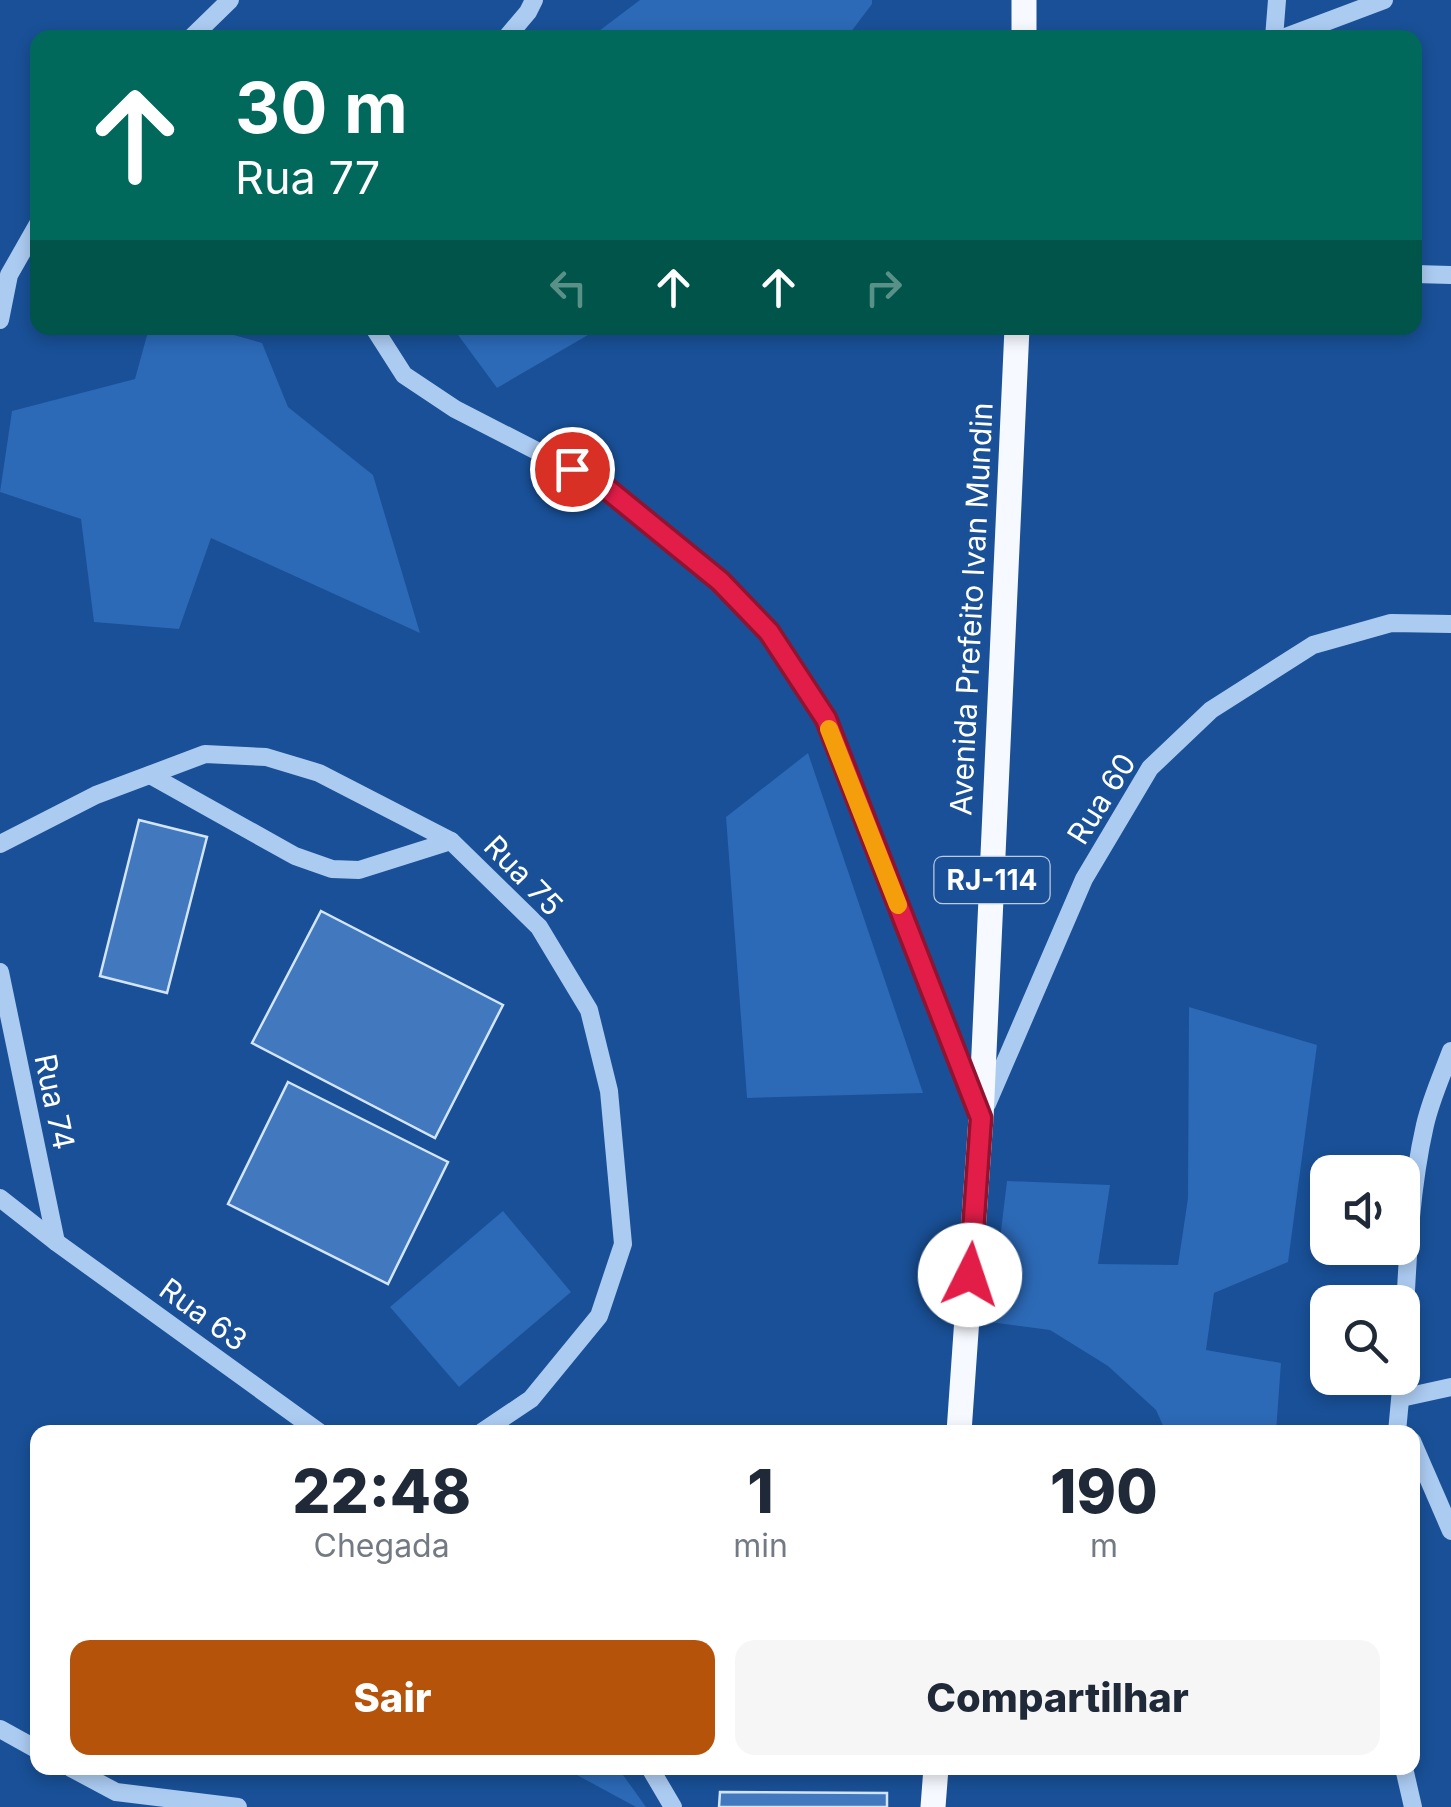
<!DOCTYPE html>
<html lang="pt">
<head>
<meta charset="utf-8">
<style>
	:root { --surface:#fff; --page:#f6f6f7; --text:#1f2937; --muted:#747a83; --accent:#b45309 }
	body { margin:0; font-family:Inter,sans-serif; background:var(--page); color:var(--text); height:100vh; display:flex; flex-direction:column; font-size:38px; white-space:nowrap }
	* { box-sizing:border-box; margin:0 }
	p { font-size:32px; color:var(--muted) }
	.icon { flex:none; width:55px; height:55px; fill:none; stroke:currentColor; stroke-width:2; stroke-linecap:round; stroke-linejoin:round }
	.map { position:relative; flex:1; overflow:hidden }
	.sheet { position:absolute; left:30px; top:1425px; width:1390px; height:350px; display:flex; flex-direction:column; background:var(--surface); border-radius:20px; box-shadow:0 5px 15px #0003 }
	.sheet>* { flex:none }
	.banner { position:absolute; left:30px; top:30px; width:1392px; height:305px; border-radius:20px; box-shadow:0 5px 15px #0003; background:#00695c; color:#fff; overflow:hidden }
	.tools { position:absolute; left:1310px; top:1155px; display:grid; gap:20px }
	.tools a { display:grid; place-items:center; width:110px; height:110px; border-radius:20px; background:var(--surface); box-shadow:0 5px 15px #0003; font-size:50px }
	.pin { position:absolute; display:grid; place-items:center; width:85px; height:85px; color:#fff; margin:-42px; border:5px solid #fff; border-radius:50%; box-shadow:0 2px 10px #0007 }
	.me { position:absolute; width:110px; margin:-55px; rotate:4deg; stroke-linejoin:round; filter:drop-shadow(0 0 8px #0008) }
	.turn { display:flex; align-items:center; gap:35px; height:210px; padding:0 40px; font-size:45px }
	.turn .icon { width:130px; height:130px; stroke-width:2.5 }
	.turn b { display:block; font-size:70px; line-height:85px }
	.lanes { display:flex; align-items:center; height:95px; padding:0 40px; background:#0003; justify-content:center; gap:50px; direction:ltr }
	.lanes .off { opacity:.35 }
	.eta { display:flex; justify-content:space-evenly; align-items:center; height:170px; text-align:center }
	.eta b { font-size:60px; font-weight:800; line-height:70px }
	.action { display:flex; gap:20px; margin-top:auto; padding:20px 40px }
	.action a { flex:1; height:115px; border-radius:20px; background:var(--accent); color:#fff; font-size:40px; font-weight:800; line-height:115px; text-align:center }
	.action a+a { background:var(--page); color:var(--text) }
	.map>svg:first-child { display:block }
	.green { fill:#2c69b6 }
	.building { fill:#4178be; stroke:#d3e5fc; stroke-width:2.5 }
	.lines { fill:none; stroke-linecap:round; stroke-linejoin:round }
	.minor { stroke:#accbf1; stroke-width:18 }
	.major { stroke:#f6f9ff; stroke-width:25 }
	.route-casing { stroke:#92132f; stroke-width:25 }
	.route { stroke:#e11d48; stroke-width:18 }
	.slow { stroke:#f59e0b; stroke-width:18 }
	.labels { text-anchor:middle; stroke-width:10; stroke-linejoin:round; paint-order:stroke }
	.shield { fill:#195097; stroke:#bacae0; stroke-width:2.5 }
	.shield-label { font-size:28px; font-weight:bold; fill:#fff }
	.street-label { font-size:30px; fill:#fff; stroke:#195097 }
</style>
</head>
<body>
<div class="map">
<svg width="1451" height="1807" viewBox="0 0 1451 1807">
	<rect width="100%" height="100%" fill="#195097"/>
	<g class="green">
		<polygon points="640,0 872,0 872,4 847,37 591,37"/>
		<polygon points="149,328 209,328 262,343 288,407 373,475 420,633 211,538 179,629 94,622 81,519 0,492 12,411 135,379"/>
		<polygon points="453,328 600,328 497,388"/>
		<polygon points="808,753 923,1093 747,1098 726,817"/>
		<polygon points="1189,1007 1317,1045 1288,1262 1214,1293 1206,1350 1281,1363 1276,1432 1166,1432 1156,1410 1108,1366 1050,1330 990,1322 1007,1181 1110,1185 1098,1264 1178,1265 1188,1198"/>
		<polygon points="503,1211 571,1292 459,1387 390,1307"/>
		<polygon points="564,1768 618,1768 646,1807 636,1807"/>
	</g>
	<g class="building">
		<polygon points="139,820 207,837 167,993 100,976"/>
		<polygon points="321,911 503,1005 435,1138 252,1043"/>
		<polygon points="288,1082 448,1162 388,1284 228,1204"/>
		<polygon points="720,1792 887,1793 887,1807 719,1807"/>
	</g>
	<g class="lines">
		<g class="minor">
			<polyline points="191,38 230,0"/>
			<polyline points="506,38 528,12 534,0"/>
			<polyline points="1274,38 1277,0"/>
			<polyline points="1283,38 1384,0"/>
			<polyline points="1415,274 1451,275"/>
			<polyline points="0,320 9,275 38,224"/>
			<polyline points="374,328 404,375 455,409 601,484 720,581 769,632 825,719 977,1108"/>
			<polyline points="150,775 295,856 332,869 359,870 451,841"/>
			<polyline points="0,844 96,795 205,754 266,757 319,773 451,841 539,927 589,1010 609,1091 623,1244 599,1316 531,1399 482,1432"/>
			<polyline points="0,972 56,1242"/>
			<polyline points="987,1104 1084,879 1150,768 1211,710 1313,645 1391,623 1451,624"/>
			<polyline points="0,1198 56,1242 319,1432"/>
			<path d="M1402,1367C1407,1287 1407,1204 1425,1125C1431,1099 1442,1075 1451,1051"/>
			<polyline points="1401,1398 1451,1387"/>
			<polyline points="1397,1432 1402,1378"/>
			<polyline points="1412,1441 1451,1531"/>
			<polyline points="0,1729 38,1750"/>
			<polyline points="71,1768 116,1792 238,1807"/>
			<polyline points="650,1768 673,1807"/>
			<polyline points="1404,1768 1413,1807"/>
		</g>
		<g class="major">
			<polyline points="1024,38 1024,0"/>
			<polyline points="959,1432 981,1118 1017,328"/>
			<polyline points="933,1807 936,1768"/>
		</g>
	</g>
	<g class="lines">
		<defs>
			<polyline id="route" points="572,469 601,484 720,581 769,632 826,719 981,1118 970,1275"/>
		</defs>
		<use href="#route" class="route-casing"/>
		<use href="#route" class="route"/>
		<polyline class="slow" points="829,729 898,905"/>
	</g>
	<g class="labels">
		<rect class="shield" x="934.5" y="857" width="115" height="46" rx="8"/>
		<g class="shield-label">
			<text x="992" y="890">RJ-114</text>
		</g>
		<g class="street-label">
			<text transform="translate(972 609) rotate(-87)" y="10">Avenida Prefeito Ivan Mundin</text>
			<text transform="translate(1102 799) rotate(-58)" y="10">Rua 60</text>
			<text transform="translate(523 876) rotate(46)" y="10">Rua 75</text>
			<text transform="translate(54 1102) rotate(78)" y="10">Rua 74</text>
			<text transform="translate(203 1315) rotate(36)" y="10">Rua 63</text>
		</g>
	</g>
</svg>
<div class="tools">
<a><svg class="icon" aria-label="sound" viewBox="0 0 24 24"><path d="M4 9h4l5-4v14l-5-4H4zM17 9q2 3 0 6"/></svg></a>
<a><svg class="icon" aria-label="search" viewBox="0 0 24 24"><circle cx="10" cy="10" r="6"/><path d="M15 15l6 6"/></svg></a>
</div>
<div class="pin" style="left:572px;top:469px;background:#d93025"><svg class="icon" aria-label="arrive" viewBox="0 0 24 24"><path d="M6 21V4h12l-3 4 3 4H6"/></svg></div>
<svg class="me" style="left:970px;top:1275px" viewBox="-20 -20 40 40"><circle r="19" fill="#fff"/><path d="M0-13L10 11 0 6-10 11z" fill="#e11d48"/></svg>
<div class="banner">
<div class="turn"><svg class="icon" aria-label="ahead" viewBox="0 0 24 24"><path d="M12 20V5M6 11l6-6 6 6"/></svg><div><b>30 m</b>Rua 77</div></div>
<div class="lanes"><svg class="icon off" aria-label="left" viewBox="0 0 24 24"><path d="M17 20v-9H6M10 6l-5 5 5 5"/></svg><svg class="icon" aria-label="ahead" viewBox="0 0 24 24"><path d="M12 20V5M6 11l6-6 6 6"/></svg><svg class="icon" aria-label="ahead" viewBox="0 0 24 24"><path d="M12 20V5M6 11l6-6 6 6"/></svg><svg class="icon off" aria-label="right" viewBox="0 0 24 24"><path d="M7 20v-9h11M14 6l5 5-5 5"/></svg></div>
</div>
<section class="sheet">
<div class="eta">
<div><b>22:48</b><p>Chegada</p></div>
<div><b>1</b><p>min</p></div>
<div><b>190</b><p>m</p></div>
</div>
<div class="action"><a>Sair</a><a>Compartilhar</a></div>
</section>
</div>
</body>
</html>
